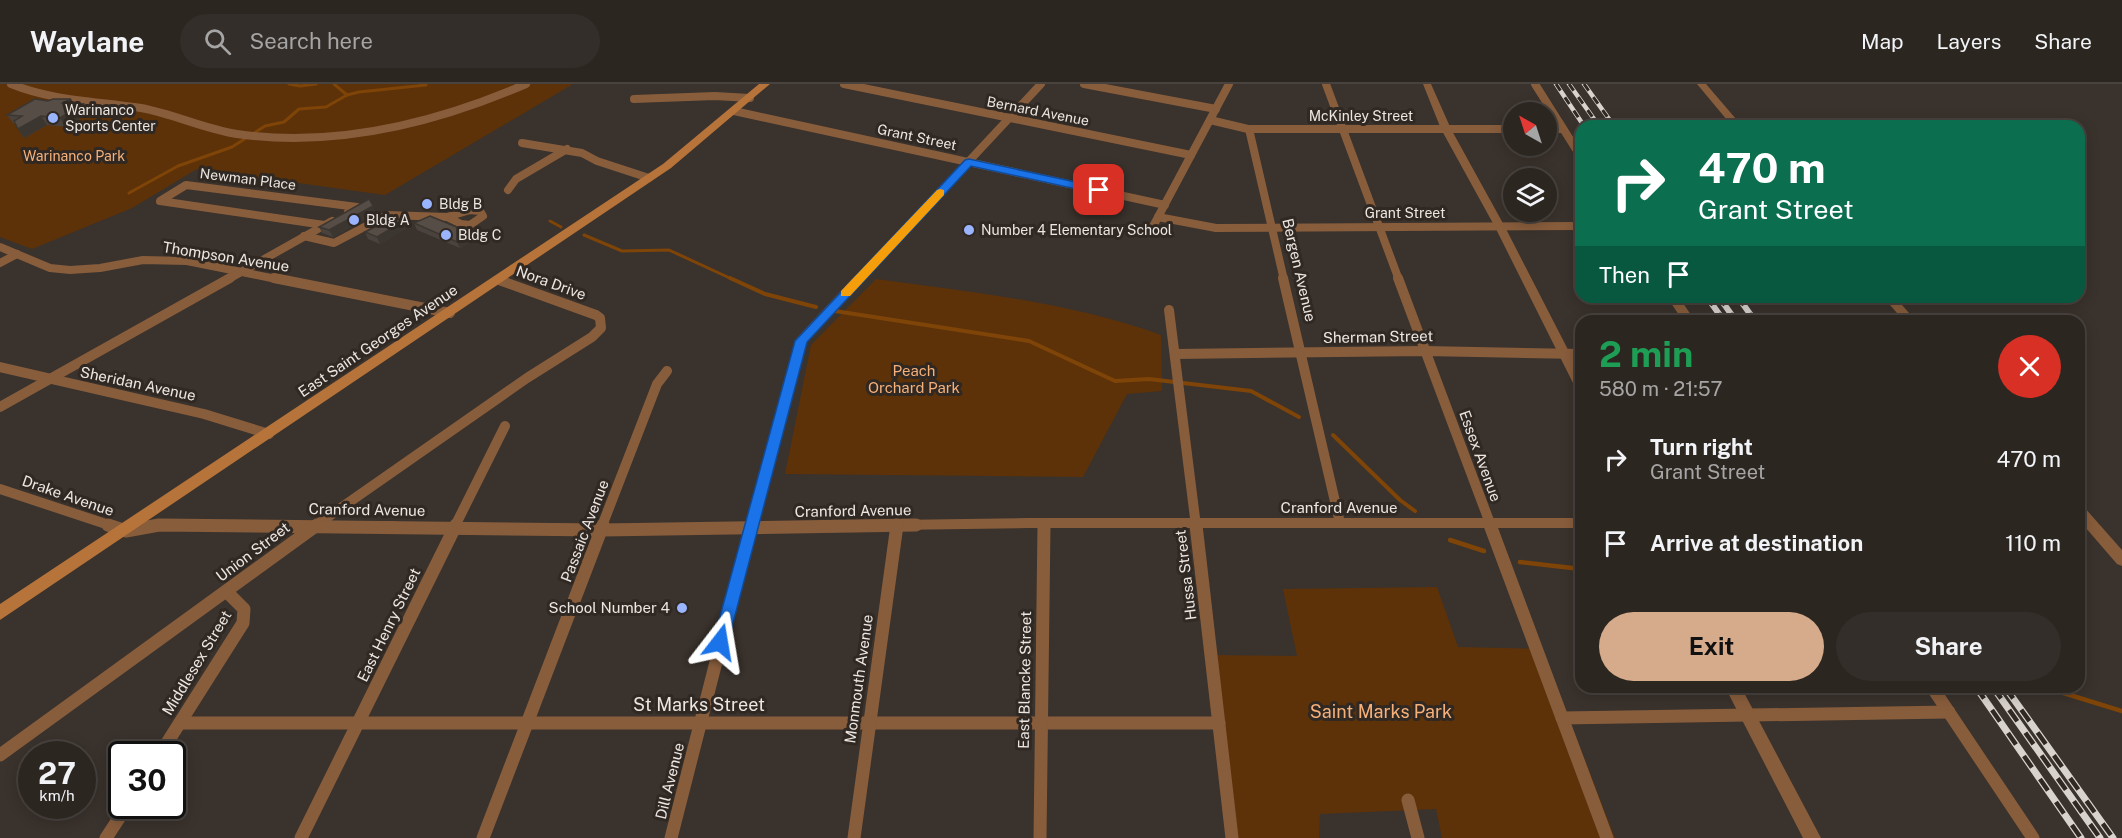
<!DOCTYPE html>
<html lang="en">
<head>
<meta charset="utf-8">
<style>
	:root { --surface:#2c2621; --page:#342e2a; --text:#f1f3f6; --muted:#a6a5a5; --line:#48433f; --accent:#d6ab8b }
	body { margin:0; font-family:"Public Sans",sans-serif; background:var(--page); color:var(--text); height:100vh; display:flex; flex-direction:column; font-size:22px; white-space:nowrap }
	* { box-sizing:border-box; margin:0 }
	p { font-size:20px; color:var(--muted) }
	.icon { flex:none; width:33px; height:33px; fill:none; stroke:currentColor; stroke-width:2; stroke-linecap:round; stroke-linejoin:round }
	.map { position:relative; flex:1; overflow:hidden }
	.details { position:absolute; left:1575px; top:231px; width:510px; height:378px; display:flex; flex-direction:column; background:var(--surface); border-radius:18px; box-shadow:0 3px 15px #0003,0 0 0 2px var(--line) }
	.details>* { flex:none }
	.guide { position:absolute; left:1575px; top:36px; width:510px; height:183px; border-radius:18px; box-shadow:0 3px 15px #0003,0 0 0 2px var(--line); background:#0b6e4f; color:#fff; overflow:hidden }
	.needle { width:39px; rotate:321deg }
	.buttons { position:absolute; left:1503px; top:18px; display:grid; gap:12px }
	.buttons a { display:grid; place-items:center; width:54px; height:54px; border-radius:50%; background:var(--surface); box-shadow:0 3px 15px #0003,0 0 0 2px var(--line); font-size:30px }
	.speed { position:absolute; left:18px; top:657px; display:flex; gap:12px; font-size:30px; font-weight:700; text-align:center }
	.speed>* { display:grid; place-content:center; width:78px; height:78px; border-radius:50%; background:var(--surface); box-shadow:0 3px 15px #0003,0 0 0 2px var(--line); line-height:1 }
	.speed small { font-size:15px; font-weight:400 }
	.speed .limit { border:3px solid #111; border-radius:9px; background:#fff; color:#111 }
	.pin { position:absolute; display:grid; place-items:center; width:51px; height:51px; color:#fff; margin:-26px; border-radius:12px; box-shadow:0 3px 9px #0006 }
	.me { position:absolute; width:66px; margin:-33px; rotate:14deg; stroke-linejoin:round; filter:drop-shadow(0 0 4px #0008) }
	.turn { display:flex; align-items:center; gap:21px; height:126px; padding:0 24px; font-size:27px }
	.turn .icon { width:78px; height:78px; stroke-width:2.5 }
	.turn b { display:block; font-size:42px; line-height:51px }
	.then { display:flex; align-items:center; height:57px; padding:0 24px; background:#0003; gap:12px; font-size:22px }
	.round { display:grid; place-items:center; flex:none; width:63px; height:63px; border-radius:32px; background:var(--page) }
	.headline { display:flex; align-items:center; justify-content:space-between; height:102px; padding:0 24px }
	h1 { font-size:36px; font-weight:700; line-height:45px; color:#1e9e55 }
	.cta { display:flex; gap:12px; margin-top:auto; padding:12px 24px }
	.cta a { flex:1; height:69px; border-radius:36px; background:var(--accent); color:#111; font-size:24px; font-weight:700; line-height:69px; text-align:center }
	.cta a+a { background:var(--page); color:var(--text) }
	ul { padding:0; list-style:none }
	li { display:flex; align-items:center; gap:18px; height:84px; padding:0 24px }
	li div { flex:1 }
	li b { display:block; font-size:22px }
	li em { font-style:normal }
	header { display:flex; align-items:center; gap:36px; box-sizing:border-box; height:84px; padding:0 30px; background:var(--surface); border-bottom:2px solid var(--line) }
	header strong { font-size:28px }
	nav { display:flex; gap:33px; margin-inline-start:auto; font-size:21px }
	.search { width:420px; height:54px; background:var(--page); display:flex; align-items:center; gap:15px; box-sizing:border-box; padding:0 21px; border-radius:33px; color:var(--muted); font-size:22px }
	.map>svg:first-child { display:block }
	.green { fill:#5d3209 }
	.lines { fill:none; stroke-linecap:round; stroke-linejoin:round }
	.stream-far2 { stroke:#7f4407; stroke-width:3 }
	.stream-far1 { stroke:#7f4407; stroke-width:4 }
	.stream { stroke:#7f4407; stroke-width:4.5 }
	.minor-far2 { stroke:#885d3c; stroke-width:8 }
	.minor-far1 { stroke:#885d3c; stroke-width:10 }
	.minor { stroke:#885d3c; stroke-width:13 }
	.tertiary { fill:#885d3c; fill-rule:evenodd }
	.secondary { fill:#b6733a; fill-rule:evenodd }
	.rail-far2-casing { stroke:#d9d3ce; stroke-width:4.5 }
	.rail-far1-casing { stroke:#d9d3ce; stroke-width:6 }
	.rail-casing { stroke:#d9d3ce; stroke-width:7 }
	.rail-far2 { stroke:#302822; stroke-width:3; stroke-dasharray:8; stroke-linecap:butt }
	.rail-far1 { stroke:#302822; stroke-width:4; stroke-dasharray:10; stroke-linecap:butt }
	.rail { stroke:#302822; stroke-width:4.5; stroke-dasharray:14; stroke-linecap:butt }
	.wall { fill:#4a423c }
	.shaded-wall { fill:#3c3631 }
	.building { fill:#564d46; stroke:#3c3631; stroke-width:1.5 }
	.route { fill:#1a73e8; stroke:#114b97; stroke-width:1.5 }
	.slow { fill:#f59e0b }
	.poi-dot { fill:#9ab5fd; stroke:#302822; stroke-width:2 }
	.labels { text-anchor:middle; stroke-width:6; stroke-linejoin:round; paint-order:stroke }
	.far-poi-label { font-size:14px; fill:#ece6e2; stroke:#302822; text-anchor:start }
	.far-street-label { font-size:14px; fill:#ece6e2; stroke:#302822 }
	.far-park-label { font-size:14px; fill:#f6b17b; stroke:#302822 }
	.street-label { font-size:15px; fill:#ece6e2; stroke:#302822 }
	.park-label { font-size:15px; fill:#f6b17b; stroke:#302822 }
	.poi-label { font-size:15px; fill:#ece6e2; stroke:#302822; text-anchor:end }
	.near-street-label { font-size:18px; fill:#ece6e2; stroke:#302822 }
	.near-park-label { font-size:18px; fill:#f6b17b; stroke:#302822 }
</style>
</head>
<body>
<header>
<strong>Waylane</strong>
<div class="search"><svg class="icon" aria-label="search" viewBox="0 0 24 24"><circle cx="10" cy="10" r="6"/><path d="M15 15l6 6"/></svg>Search here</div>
<nav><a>Map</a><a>Layers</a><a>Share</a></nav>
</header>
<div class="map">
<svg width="2122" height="754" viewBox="0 0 2122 754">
	<rect width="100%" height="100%" fill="#3a322c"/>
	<g class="green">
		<polygon points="0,0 573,0 385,111 197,85 132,124 32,165 0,153"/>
		<path d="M876,195C972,208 1069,218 1161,251L1162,307L1127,310L1083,393L785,390L811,261Z"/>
		<polygon points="1437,503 1458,563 1542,565 1615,754 1442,754 1436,725 1320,730 1319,754 1232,754 1211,571 1297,572 1283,505"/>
	</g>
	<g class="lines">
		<g class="stream-far2">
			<polyline points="289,0 300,2 316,0"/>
			<polyline points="334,0 347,11"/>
			<polyline points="129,109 178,82 232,63 265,42 284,38 299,25 326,23 347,11 359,8 426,1"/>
			<polyline points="550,137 561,143"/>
			<polyline points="584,151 622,167 669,166 734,196"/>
		</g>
		<g class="stream-far1">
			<polyline points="730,194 765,210 816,223"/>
			<polyline points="835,227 1029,257 1115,297 1149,295 1251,307 1299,333"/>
			<polyline points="1333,351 1400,416 1415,427"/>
		</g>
		<g class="stream">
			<polyline points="1450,456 1484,467"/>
			<polyline points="1520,478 1581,485"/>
			<polyline points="2044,603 2122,627"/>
		</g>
		<g class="minor-far2">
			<path d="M11,0C53,17 96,17 141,24C174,30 204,45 237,50C336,64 436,39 526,0"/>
			<polyline points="844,0 1191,71"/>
			<polyline points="1084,0 1216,25"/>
			<polyline points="1326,0 1399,196"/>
			<polyline points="1535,0 1581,73"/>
			<polyline points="634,15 715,12 750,14"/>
			<polyline points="734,27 1165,121"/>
			<polyline points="1210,36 1248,45 1514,45"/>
			<polyline points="1249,45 1284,196"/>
			<polyline points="1546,45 1562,45"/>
			<polyline points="522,59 582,69 597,77 649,94"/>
			<polyline points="508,106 516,95 567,65"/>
			<polygon points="470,126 480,127 483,132 470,141 461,140 447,133"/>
			<polyline points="1158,133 1216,144 1581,142"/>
			<polyline points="324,141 160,117 186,101 357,123 348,128"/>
			<polyline points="1149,150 1229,0"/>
			<polyline points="304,152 334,159 387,131 447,133"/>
			<polyline points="0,163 50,184 70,186 100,184 143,176 187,177 281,196"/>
			<polyline points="0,179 17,170"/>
			<polyline points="227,196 332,137"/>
			<polyline points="858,196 1041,0"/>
		</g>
		<g class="minor-far1">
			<polyline points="274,194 450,229"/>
			<polyline points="1283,194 1340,439"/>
			<polyline points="1398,194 1491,442"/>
			<polyline points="1673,213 1689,237"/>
			<polyline points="1169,226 1196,442"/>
			<polyline points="1175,270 1425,267 1581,270"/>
			<polyline points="0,283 204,330 269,350"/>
			<polyline points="0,323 230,194"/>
			<polyline points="0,405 112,442"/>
			<polyline points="152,442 394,442"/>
			<polyline points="315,442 527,294 592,253 601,244 600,234 596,231 499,196"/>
			<polyline points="455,442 505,342"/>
			<polyline points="602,442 657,300 667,287"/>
			<polyline points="750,442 801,257 860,194"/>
			<polyline points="824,442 1028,439 1581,439"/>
			<polyline points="1044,442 1044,439"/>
		</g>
		<g class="minor">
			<polyline points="108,441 126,447 159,441 602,446 916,441"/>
			<polyline points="1196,441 1232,754"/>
			<polyline points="1490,441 1607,754"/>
			<polyline points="1932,603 2033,754"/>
			<polyline points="1562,634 1949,628"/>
			<polyline points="180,639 1219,639"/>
			<polyline points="160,670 243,539 244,525 227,508"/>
			<polyline points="0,671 317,441"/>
			<polyline points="1408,716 1418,754"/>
			<polyline points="106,754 127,722"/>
			<polyline points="301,754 456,441"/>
			<polyline points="483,754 603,441"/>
			<polyline points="671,754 751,441"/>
			<polyline points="854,754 897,441"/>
			<polyline points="1040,754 1044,441"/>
		</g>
		<g class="tertiary">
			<polygon points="1423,0 1431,0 1451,45 1505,143 1581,291 1581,307 1575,303 1495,143 1441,45"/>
			<polygon points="1697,0 1706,0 1742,42 1732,42"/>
			<polygon points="1883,213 1895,213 1916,237 1904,237"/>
			<polygon points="2079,422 2084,423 2122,466 2122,482 2117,480 2079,436"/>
			<polygon points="1725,603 1741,603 1821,754 1803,754"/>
		</g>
		<polygon class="secondary" points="759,0 770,0 671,84 0,536 0,520 663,80"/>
		<defs>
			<g id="rail-far2">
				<polyline points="1556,0 1584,42"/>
				<polyline points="1569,0 1599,42"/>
				<polyline points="1584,0 1614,42"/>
			</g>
			<g id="rail-far1">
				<polyline points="1707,213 1724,237"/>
				<polyline points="1719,213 1736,237"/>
				<polyline points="1738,213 1755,237"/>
			</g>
			<g id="rail">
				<polyline points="1976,603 2081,754"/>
				<polyline points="1993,603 2100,754"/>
				<polyline points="2005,603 2113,754"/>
			</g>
		</defs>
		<use href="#rail-far2" class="rail-far2-casing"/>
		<use href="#rail-far1" class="rail-far1-casing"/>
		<use href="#rail" class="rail-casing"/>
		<use href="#rail-far2" class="rail-far2"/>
		<use href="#rail-far1" class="rail-far1"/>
		<use href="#rail" class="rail"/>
	</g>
	<g class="wall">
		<polygon points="48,17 74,19 89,29 66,43 47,41 24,54 15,40 14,40 7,31"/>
		<polygon points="376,129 333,153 322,149 319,143"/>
		<polygon points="414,139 471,149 474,156 460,164 417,146"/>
		<polygon points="407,144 380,160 368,155 365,148"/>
	</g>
	<g class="shaded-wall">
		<polygon points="71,15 76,24 63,19"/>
		<polygon points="83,20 89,29 66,43 60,34"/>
		<polygon points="41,32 47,41 24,54 18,45"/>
		<polygon points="373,122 376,129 333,153 329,146"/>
		<polygon points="404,137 407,144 380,160 377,153"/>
		<polygon points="471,149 474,156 460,164 457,158"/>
	</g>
	<g class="building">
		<polygon points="35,15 48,17 53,15 71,15 63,19 83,20 60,34 41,32 18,45 14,37 22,32 7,31"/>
		<polygon points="369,115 373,122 329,146 319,143"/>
		<polygon points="430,132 471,149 457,158 414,139"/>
		<polygon points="393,133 404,137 377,153 365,148"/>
	</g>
	<polygon class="route" points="969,75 1099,103 1104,106 1099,110 971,82 807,258 728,558 726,563 720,565 715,563 713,558 795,257 965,76"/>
	<polygon class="slow" points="940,105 944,106 944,111 850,212 841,212 841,207 937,106"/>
	<g class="poi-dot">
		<circle cx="53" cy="34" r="6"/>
		<circle cx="427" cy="120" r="6"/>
		<circle cx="354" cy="136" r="6"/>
		<circle cx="969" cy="146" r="6"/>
		<circle cx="446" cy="151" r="6"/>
		<circle cx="682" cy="524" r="6"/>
	</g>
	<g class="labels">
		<g class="far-poi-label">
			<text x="65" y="31">Warinanco<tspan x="65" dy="16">Sports Center</tspan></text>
			<text x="439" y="125">Bldg B</text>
			<text x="366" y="141">Bldg A</text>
			<text x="981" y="151">Number 4 Elementary School</text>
			<text x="458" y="156">Bldg C</text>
		</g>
		<g class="far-street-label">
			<text transform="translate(1038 27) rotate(11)" y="5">Bernard Avenue</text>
			<text x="1361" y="37">McKinley Street</text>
			<text transform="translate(917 53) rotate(12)" y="5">Grant Street</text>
			<text transform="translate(248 95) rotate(7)" y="5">Newman Place</text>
			<text x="1405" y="134">Grant Street</text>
		</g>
		<g class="far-park-label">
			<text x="74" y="77">Warinanco Park</text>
		</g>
		<g class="street-label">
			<text transform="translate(226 173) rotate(9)" y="5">Thompson Avenue</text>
			<text transform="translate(1299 186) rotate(77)" y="5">Bergen Avenue</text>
			<text transform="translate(551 199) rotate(20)" y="5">Nora Drive</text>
			<text transform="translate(1378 253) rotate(-1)" y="5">Sherman Street</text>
			<text transform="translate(378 257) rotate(-34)" y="5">East Saint Georges Avenue</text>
			<text transform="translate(138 300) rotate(12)" y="5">Sheridan Avenue</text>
			<text transform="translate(1480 372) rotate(70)" y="5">Essex Avenue</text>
			<text transform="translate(68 412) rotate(19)" y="5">Drake Avenue</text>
			<text x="1339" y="429">Cranford Avenue</text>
			<text transform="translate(367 426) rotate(1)" y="5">Cranford Avenue</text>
			<text transform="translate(853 427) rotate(-1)" y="5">Cranford Avenue</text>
			<text transform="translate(585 447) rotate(-69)" y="5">Passaic Avenue</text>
			<text transform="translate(253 468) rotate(-37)" y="5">Union Street</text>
			<text transform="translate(1186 491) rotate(-97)" y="5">Hussa Street</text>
			<text transform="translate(389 541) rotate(-64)" y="5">East Henry Street</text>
			<text transform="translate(197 579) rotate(-59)" y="5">Middlesex Street</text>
			<text transform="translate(859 595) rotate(-82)" y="5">Monmouth Avenue</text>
			<text transform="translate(1025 596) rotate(-89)" y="5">East Blancke Street</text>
			<text transform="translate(670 697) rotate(-76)" y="5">Dill Avenue</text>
		</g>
		<g class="park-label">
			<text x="914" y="292">Peach<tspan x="914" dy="17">Orchard Park</tspan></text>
		</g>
		<g class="poi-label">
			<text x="670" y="529">School Number 4</text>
		</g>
		<g class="near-street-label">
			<text x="699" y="627">St Marks Street</text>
		</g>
		<g class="near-park-label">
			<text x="1381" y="634">Saint Marks Park</text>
		</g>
	</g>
</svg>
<div class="buttons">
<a><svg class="needle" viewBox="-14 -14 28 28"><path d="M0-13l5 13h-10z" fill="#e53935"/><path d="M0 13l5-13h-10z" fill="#a6a5a5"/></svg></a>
<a><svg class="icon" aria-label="layers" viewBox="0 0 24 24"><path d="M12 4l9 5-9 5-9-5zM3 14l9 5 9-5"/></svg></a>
</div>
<div class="speed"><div>27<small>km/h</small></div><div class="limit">30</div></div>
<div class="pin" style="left:1099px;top:106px;background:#d93025"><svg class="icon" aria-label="arrive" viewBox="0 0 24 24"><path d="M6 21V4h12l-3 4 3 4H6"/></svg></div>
<svg class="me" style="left:720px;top:558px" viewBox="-20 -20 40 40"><path d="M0-17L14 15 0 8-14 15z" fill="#1a73e8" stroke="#fff" stroke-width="4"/></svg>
<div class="guide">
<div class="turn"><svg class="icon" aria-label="right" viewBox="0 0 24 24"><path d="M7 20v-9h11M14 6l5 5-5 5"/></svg><div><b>470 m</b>Grant Street</div></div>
<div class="then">Then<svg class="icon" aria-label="arrive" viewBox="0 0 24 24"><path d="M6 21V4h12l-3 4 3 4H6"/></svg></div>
</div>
<section class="details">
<div class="headline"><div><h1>2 min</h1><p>580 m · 21:57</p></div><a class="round" style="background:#d93025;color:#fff"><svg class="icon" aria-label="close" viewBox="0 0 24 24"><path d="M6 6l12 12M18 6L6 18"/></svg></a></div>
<ul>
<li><svg class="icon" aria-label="right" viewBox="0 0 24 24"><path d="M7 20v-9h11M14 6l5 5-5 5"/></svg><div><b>Turn right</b><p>Grant Street</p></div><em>470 m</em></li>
<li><svg class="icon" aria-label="arrive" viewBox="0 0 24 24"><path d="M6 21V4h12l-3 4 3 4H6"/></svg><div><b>Arrive at destination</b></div><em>110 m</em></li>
</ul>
<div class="cta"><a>Exit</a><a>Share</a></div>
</section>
</div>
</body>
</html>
